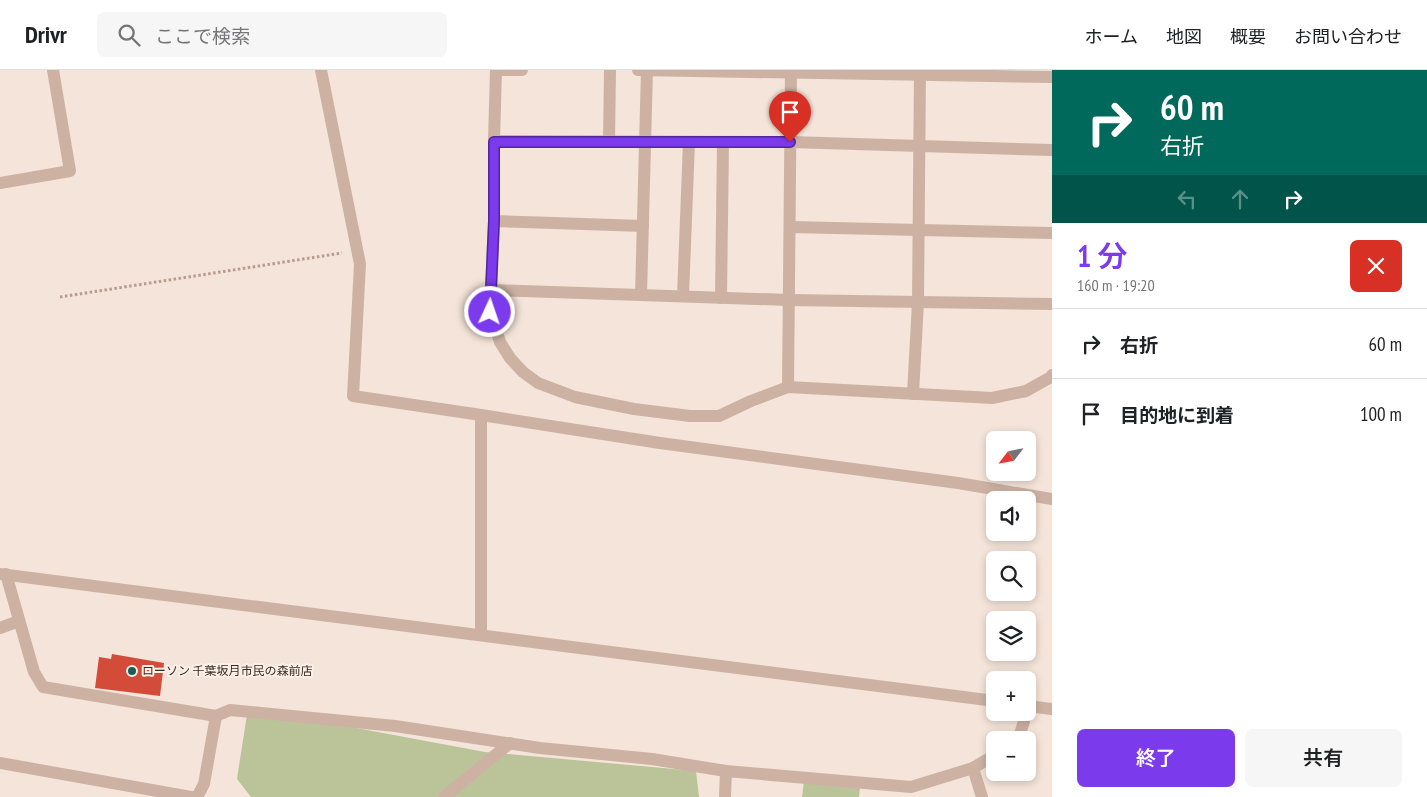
<!DOCTYPE html>
<html lang="ja">
<head>
<meta charset="utf-8">
<style>
	:root { --surface:#fff; --page:#f6f6f6; --text:#202124; --muted:#757577; --line:#e0e0e0; --accent:#7c3aed }
	body { margin:0; font-family:"PT Sans Narrow","Noto Sans JP",sans-serif; background:var(--page); color:var(--text); height:100vh; display:flex; flex-direction:column; font-size:19px; white-space:nowrap }
	* { box-sizing:border-box; margin:0 }
	p { font-size:16px; color:var(--muted) }
	.icon { flex:none; width:28px; height:28px; fill:none; stroke:currentColor; stroke-width:2; stroke-linecap:round; stroke-linejoin:round }
	.map { position:relative; flex:1; overflow:hidden }
	.details { display:flex; flex-direction:column; background:var(--surface); width:375px }
	.details>* { flex:none }
	.hud { background:#00695c; color:#fff; overflow:hidden }
	.needle { width:32px; rotate:238deg }
	.buttons { position:absolute; left:986px; top:361px; display:grid; gap:10px }
	.buttons a { display:grid; place-items:center; width:50px; height:50px; border-radius:8px; background:var(--surface); box-shadow:0 2px 8px #0003; font-size:25px }
	.pin { position:absolute; display:grid; place-items:center; width:42px; height:42px; color:#fff; margin:-51px -21px; border-radius:50% 50% 50% 0; rotate:-45deg; box-shadow:0 0 5px #0007 }
	.pin .icon { rotate:45deg }
	.me { position:absolute; width:55px; margin:-28px; rotate:3deg; stroke-linejoin:round; filter:drop-shadow(0 0 4px #0008) }
	.turn { display:flex; align-items:center; gap:18px; height:105px; padding:0 25px; font-size:22px }
	.turn .icon { width:65px; height:65px; stroke-width:2.5 }
	.turn b { display:block; font-size:35px; line-height:42px }
	.lanes { display:flex; align-items:center; height:48px; padding:0 25px; background:#0003; justify-content:center; gap:25px; direction:ltr }
	.lanes .off { opacity:.35 }
	.round { display:grid; place-items:center; flex:none; width:52px; height:52px; border-radius:8px; background:var(--page) }
	.head { display:flex; align-items:center; justify-content:space-between; height:85px; padding:0 25px }
	h1 { font-size:30px; font-weight:600; line-height:38px; color:var(--accent) }
	.button { display:flex; gap:10px; margin-top:auto; padding:10px 25px }
	.button a { flex:1; height:58px; border-radius:8px; background:var(--accent); color:#fff; font-size:20px; font-weight:600; line-height:58px; text-align:center }
	.button a+a { background:var(--page); color:var(--text) }
	ul { padding:0; list-style:none }
	li { display:flex; align-items:center; gap:15px; height:70px; padding:0 25px; border-top:1px solid var(--line) }
	li div { flex:1 }
	li b { display:block; font-size:19px }
	li em { font-style:normal }
	header { display:flex; align-items:center; gap:30px; box-sizing:border-box; height:70px; padding:0 25px; background:var(--surface); border-bottom:1px solid var(--line) }
	header strong { font-size:24px }
	nav { display:flex; gap:28px; margin-inline-start:auto; font-size:18px }
	.search { width:350px; height:45px; background:var(--page); display:flex; align-items:center; gap:12px; box-sizing:border-box; padding:0 18px; border-radius:8px; color:var(--muted); font-size:19px }
	main { display:flex; flex:1; min-height:0 }
	.map>svg:first-child { display:block }
	.green { fill:#bbc498 }
	.building { fill:#d24c39 }
	.lines { fill:none; stroke-linecap:round; stroke-linejoin:round }
	.path { stroke:#b99b8e; stroke-width:3; stroke-dasharray:2.5 2.5; stroke-linecap:butt }
	.minor { stroke:#cdb2a4; stroke-width:12 }
	.route-casing { stroke:#51269a; stroke-width:12 }
	.route { stroke:#7c3aed; stroke-width:9 }
	.poi-dot { fill:#185d5a; stroke:#fbefe6; stroke-width:2 }
	.labels { text-anchor:middle; stroke-width:4; stroke-linejoin:round; paint-order:stroke }
	.poi-label { font-size:12px; fill:#382a26; stroke:#fbefe6; text-anchor:start }
</style>
</head>
<body>
<header>
<strong>Drivr</strong>
<div class="search"><svg class="icon" aria-label="search" viewBox="0 0 24 24"><circle cx="10" cy="10" r="6"/><path d="M15 15l6 6"/></svg>ここで検索</div>
<nav><a>ホーム</a><a>地図</a><a>概要</a><a>お問い合わせ</a></nav>
</header>
<main>
<div class="map">
<svg width="1052" height="727" viewBox="0 0 1052 727">
	<rect width="100%" height="100%" fill="#f4e4d9"/>
	<g class="green">
		<polygon points="248,638 485,682 696,701 699,727 251,727 237,709"/>
		<polygon points="804,711 860,716 859,727 802,727"/>
	</g>
	<polygon class="building" points="112,584 164,593 160,626 95,618 99,587 111,589"/>
	<g class="lines">
		<polyline class="path" points="60,227 342,183"/>
		<g class="minor">
			<polyline points="321,0 360,194 353,326 481,345 660,373 958,413 1052,429"/>
			<polyline points="496,0 494,71 494,151 490,242 500,272 510,288 523,302 538,313 575,327 634,339 690,346 719,346 751,331 788,317 992,328 1026,321 1051,307 1052,305"/>
			<polyline points="496,0 522,0"/>
			<polyline points="638,0 1052,7"/>
			<polyline points="494,71 790,72 1052,80"/>
			<polyline points="609,72 610,0"/>
			<polyline points="0,113 70,101 53,0"/>
			<polyline points="494,151 643,156"/>
			<polyline points="790,157 1052,163"/>
			<polyline points="491,220 789,230 1052,234"/>
			<polyline points="641,225 647,0"/>
			<polyline points="683,226 689,72"/>
			<polyline points="721,228 723,72"/>
			<polyline points="788,317 791,0"/>
			<polyline points="913,324 918,232 920,0"/>
			<polyline points="0,504 995,631"/>
			<polyline points="6,504 34,602 43,617 216,646 204,714 197,727"/>
			<polyline points="0,558 19,551"/>
			<polyline points="481,565 481,345"/>
			<polyline points="1028,636 1052,639"/>
			<polyline points="216,646 230,640 395,656 540,678 652,689 726,701 911,717 973,698"/>
			<polyline points="1018,670 1027,642"/>
			<polyline points="0,693 191,727"/>
			<polyline points="444,727 510,673"/>
			<polyline points="725,727 726,701"/>
			<polyline points="982,727 973,698 995,685"/>
		</g>
	</g>
	<g class="lines">
		<defs>
			<polyline id="route" points="490,242 494,151 494,72 790,72"/>
		</defs>
		<use href="#route" class="route-casing"/>
		<use href="#route" class="route"/>
	</g>
	<circle class="poi-dot" cx="132" cy="601" r="5"/>
	<g class="labels">
		<g class="poi-label">
			<text x="142" y="605">ローソン 千葉坂月市民の森前店</text>
		</g>
	</g>
</svg>
<div class="buttons">
<a><svg class="needle" viewBox="-14 -14 28 28"><path d="M0-13l5 13h-10z" fill="#e53935"/><path d="M0 13l5-13h-10z" fill="#757577"/></svg></a>
<a><svg class="icon" aria-label="sound" viewBox="0 0 24 24"><path d="M4 9h4l5-4v14l-5-4H4zM17 9q2 3 0 6"/></svg></a>
<a><svg class="icon" aria-label="search" viewBox="0 0 24 24"><circle cx="10" cy="10" r="6"/><path d="M15 15l6 6"/></svg></a>
<a><svg class="icon" aria-label="layers" viewBox="0 0 24 24"><path d="M12 4l9 5-9 5-9-5zM3 14l9 5 9-5"/></svg></a>
<a>+</a>
<a>−</a>
</div>
<div class="pin" style="left:790px;top:72px;background:#d93025"><svg class="icon" aria-label="arrive" viewBox="0 0 24 24"><path d="M6 21V4h12l-3 4 3 4H6"/></svg></div>
<svg class="me" style="left:490px;top:242px" viewBox="-20 -20 40 40"><circle r="17" fill="#7c3aed" stroke="#fff" stroke-width="3"/><path d="M0-11L8 9 0 5-8 9z" fill="#fff"/></svg>
</div>
<section class="details">
<div class="hud">
<div class="turn"><svg class="icon" aria-label="right" viewBox="0 0 24 24"><path d="M7 20v-9h11M14 6l5 5-5 5"/></svg><div><b>60 m</b>右折</div></div>
<div class="lanes"><svg class="icon off" aria-label="left" viewBox="0 0 24 24"><path d="M17 20v-9H6M10 6l-5 5 5 5"/></svg><svg class="icon off" aria-label="ahead" viewBox="0 0 24 24"><path d="M12 20V5M6 11l6-6 6 6"/></svg><svg class="icon" aria-label="right" viewBox="0 0 24 24"><path d="M7 20v-9h11M14 6l5 5-5 5"/></svg></div>
</div>
<div class="head"><div><h1>1 分</h1><p>160 m · 19:20</p></div><a class="round" style="background:#d93025;color:#fff"><svg class="icon" aria-label="close" viewBox="0 0 24 24"><path d="M6 6l12 12M18 6L6 18"/></svg></a></div>
<ul>
<li><svg class="icon" aria-label="right" viewBox="0 0 24 24"><path d="M7 20v-9h11M14 6l5 5-5 5"/></svg><div><b>右折</b></div><em>60 m</em></li>
<li><svg class="icon" aria-label="arrive" viewBox="0 0 24 24"><path d="M6 21V4h12l-3 4 3 4H6"/></svg><div><b>目的地に到着</b></div><em>100 m</em></li>
</ul>
<div class="button"><a>終了</a><a>共有</a></div>
</section>
</main>
</body>
</html>
